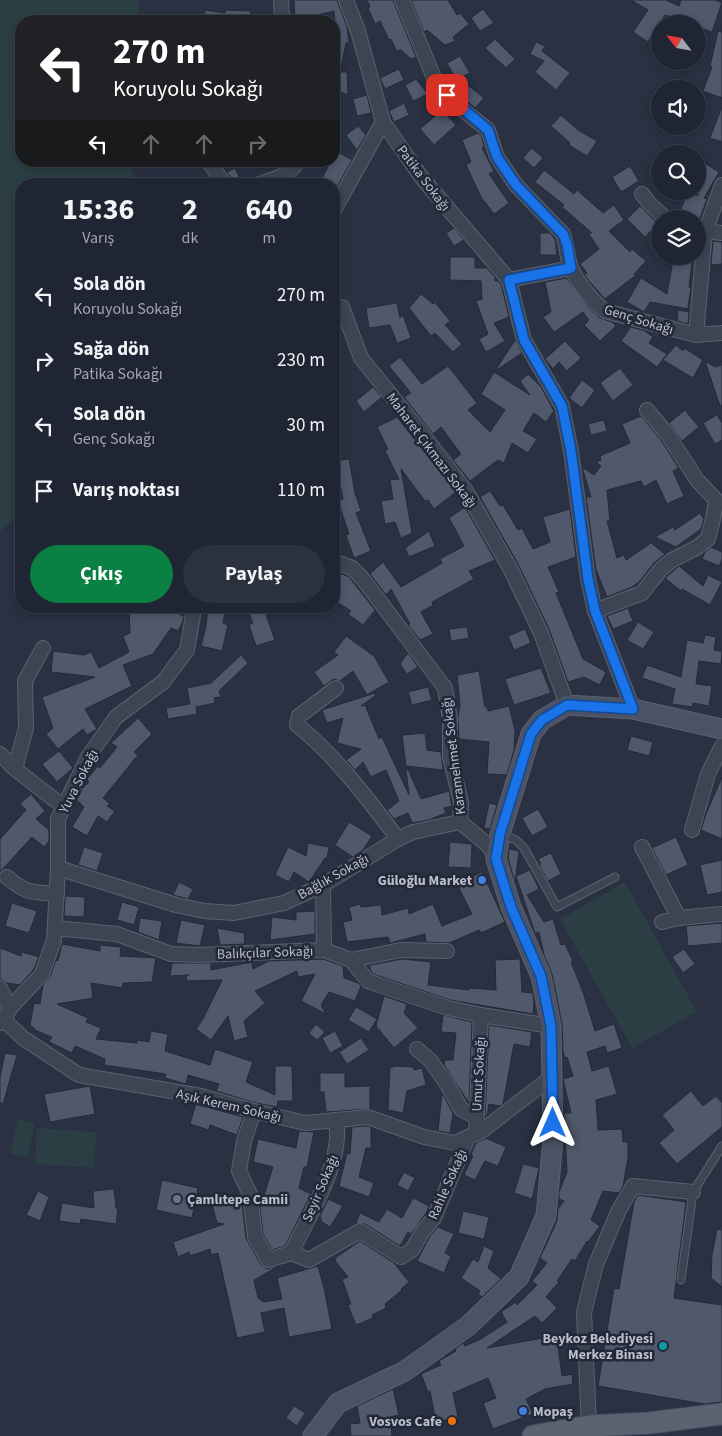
<!DOCTYPE html>
<html lang="tr">
<head>
<meta charset="utf-8">
<style>
	:root { --surface:#1f2532; --page:#2c313e; --text:#f1f3f6; --muted:#a1a5ac; --line:#3c424d; --accent:#0b8043 }
	body { margin:0; font-family:"Source Sans 3",sans-serif; background:var(--page); color:var(--text); height:100vh; display:flex; flex-direction:column; font-size:19px; white-space:nowrap }
	* { box-sizing:border-box; margin:0 }
	p { font-size:16px; color:var(--muted) }
	.icon { flex:none; width:28px; height:28px; fill:none; stroke:currentColor; stroke-width:2; stroke-linecap:round; stroke-linejoin:round }
	.map { position:relative; flex:1; overflow:hidden }
	.panel { position:absolute; left:15px; top:178px; width:325px; height:435px; display:flex; flex-direction:column; background:var(--surface); border-radius:20px; box-shadow:0 2px 8px #0003,0 0 0 1px var(--line) }
	.panel>* { flex:none }
	.banner { position:absolute; left:15px; top:15px; width:325px; height:152px; border-radius:20px; box-shadow:0 2px 8px #0003,0 0 0 1px var(--line); background:#202124; color:#fff; overflow:hidden }
	.needle { width:32px; rotate:301deg }
	.controls { position:absolute; left:651px; top:15px; display:grid; gap:10px }
	.controls a { display:grid; place-items:center; width:55px; height:55px; border-radius:50%; background:var(--surface); box-shadow:0 2px 8px #0003,0 0 0 1px var(--line); font-size:25px }
	.pin { position:absolute; display:grid; place-items:center; width:42px; height:42px; color:#fff; margin:-21px; border-radius:10px; box-shadow:0 2px 8px #0006 }
	.me { position:absolute; width:55px; margin:-28px; rotate:0deg; stroke-linejoin:round; filter:drop-shadow(0 0 4px #0008) }
	.turn { display:flex; align-items:center; gap:18px; height:105px; padding:0 15px; font-size:22px }
	.turn .icon { width:65px; height:65px; stroke-width:2.5 }
	.turn b { display:block; font-size:35px; line-height:42px }
	.lanes { display:flex; align-items:center; height:48px; padding:0 15px; background:#0003; justify-content:center; gap:25px; direction:ltr }
	.lanes .off { opacity:.35 }
	.eta { display:flex; justify-content:space-evenly; align-items:center; height:85px; text-align:center }
	.eta b { font-size:30px; font-weight:700; line-height:35px }
	.action { display:flex; gap:10px; margin-top:auto; padding:10px 15px }
	.action a { flex:1; height:58px; border-radius:30px; background:var(--accent); color:#fff; font-size:20px; font-weight:700; line-height:58px; text-align:center }
	.action a+a { background:var(--page); color:var(--text) }
	ul { padding:0; list-style:none }
	li { display:flex; align-items:center; gap:15px; height:65px; padding:0 15px }
	li div { flex:1 }
	li b { display:block; font-size:19px }
	li em { font-style:normal }
	.map>svg:first-child { display:block }
	.green { fill:#2b3e43 }
	.building { fill:#50586b; stroke:#242a39 }
	.lines { fill:none; stroke-linecap:round; stroke-linejoin:round }
	.lane-casing { stroke:#5c616f; stroke-width:9 }
	.street-casing { stroke:#5c616f; stroke-width:16 }
	.secondary-casing { stroke:#5c616f; stroke-width:21 }
	.primary-casing { stroke:#474c5b; stroke-width:23 }
	.lane { stroke:#3d4452; stroke-width:7 }
	.street { stroke:#3d4452; stroke-width:14 }
	.secondary { stroke:#4c5265; stroke-width:19 }
	.primary { stroke:#5c6272; stroke-width:21 }
	.route-casing { stroke:#114b97; stroke-width:12 }
	.route { stroke:#1a73e8; stroke-width:9 }
	.shop-dot { fill:#3f7fe0; stroke:#222838; stroke-width:2 }
	.worship-dot { fill:#6b7280; stroke:#222838; stroke-width:2 }
	.culture-dot { fill:#0f9aa8; stroke:#222838; stroke-width:2 }
	.food-dot { fill:#e8710a; stroke:#222838; stroke-width:2 }
	.labels { text-anchor:middle; stroke-width:5; stroke-linejoin:round; paint-order:stroke }
	.street-label { font-size:14px; fill:#bbbfcc; stroke:#222838 }
	.poi-label { font-size:14px; font-weight:bold; fill:#bbbfcc; stroke:#222838; text-anchor:end }
</style>
</head>
<body>
<div class="map">
<svg width="722" height="1436" viewBox="0 0 722 1436">
	<rect width="100%" height="100%" fill="#293142"/>
	<g class="green">
		<polygon points="0,0 139,0 138,21 21,21 21,161 133,161 132,184 21,184 21,514 0,531"/>
		<polygon points="625,882 697,1012 632,1048 560,919"/>
		<polygon points="18,1119 35,1123 27,1158 10,1154"/>
		<polygon points="37,1128 96,1132 94,1168 35,1164"/>
	</g>
	<g class="building">
		<polygon points="294,0 337,0 347,27 349,43 346,43 340,72 347,72 348,95 334,89 334,45 337,46 334,11 313,16 313,21 295,21"/>
		<polygon points="367,0 393,0 416,57 411,59 400,49 397,52 391,39 389,40 380,21 375,24 368,8 370,7"/>
		<polygon points="411,0 448,0 457,15 460,13 469,24 453,37 455,41 445,45 427,30 424,32"/>
		<polygon points="631,0 666,0 679,6 681,0 715,0 722,3 712,32 698,27 698,24 689,24 665,15 648,42 633,32 648,10"/>
		<polygon points="483,9 494,23 480,31 471,18"/>
		<polygon points="205,10 225,13 226,10 251,11 250,21 204,21"/>
		<polygon points="718,31 722,32 722,98 703,91 712,67 710,66"/>
		<polygon points="495,39 515,59 506,68 485,48"/>
		<polygon points="536,42 545,46 542,51 570,73 556,90 535,72 544,61 530,54"/>
		<polygon points="460,56 470,73 456,80 447,63"/>
		<polygon points="399,69 404,80 385,89 380,78"/>
		<polygon points="416,79 428,94 413,101 405,85"/>
		<polygon points="469,86 484,98 475,108 459,95"/>
		<polygon points="367,95 371,113 357,116 353,99"/>
		<polygon points="404,103 409,115 394,122 389,111"/>
		<polygon points="721,109 722,109 722,142 710,138"/>
		<polygon points="442,110 456,125 434,145 420,129"/>
		<polygon points="561,115 578,130 597,141 587,156 569,145 570,143 551,126"/>
		<polygon points="358,126 366,135 357,150 346,135"/>
		<polygon points="478,133 481,135 484,147 482,148 494,171 489,174 509,203 494,214 481,197 466,165 471,162 462,140"/>
		<polygon points="532,148 543,158 534,168 523,158"/>
		<polygon points="336,151 352,160 334,192 334,184 319,184 331,161 334,161"/>
		<polygon points="698,159 719,172 704,198 707,199 699,221 698,219 679,213 688,192 698,196"/>
		<polygon points="630,166 639,181 621,192 612,177"/>
		<polygon points="235,168 240,179 234,182 227,172"/>
		<polygon points="544,170 574,194 577,190 603,213 614,205 624,220 609,231 630,252 632,249 646,261 634,274 636,275 605,299 589,281 584,274 587,273 580,264 599,249 588,233 592,233 562,207 564,205 535,182"/>
		<polygon points="640,206 658,224 645,237 627,219"/>
		<polygon points="454,228 464,240 454,246 446,233"/>
		<polygon points="540,233 550,233 555,239 557,255 540,255"/>
		<polygon points="713,241 722,242 722,264 711,265"/>
		<polygon points="450,257 475,257 475,268 487,268 495,277 495,281 498,281 501,284 509,317 494,323 505,341 486,352 479,339 488,334 476,301 481,299 482,300 481,281 450,280"/>
		<polygon points="673,261 692,263 689,287 691,288 688,307 689,309 650,302 644,312 627,302 641,278 667,294"/>
		<polygon points="566,278 590,309 600,318 612,322 616,326 600,341 584,325 589,320 583,312 554,332 543,317 551,312 545,282"/>
		<polygon points="421,294 433,304 435,302 450,321 445,325 462,344 453,352 435,333 431,336 409,308"/>
		<polygon points="397,303 400,318 403,315 411,338 397,343 390,325 369,328 366,308"/>
		<polygon points="678,310 689,312 688,324 677,321"/>
		<polygon points="631,327 645,331 653,337 649,343 667,354 657,367 621,341"/>
		<polygon points="515,340 522,353 495,371"/>
		<polygon points="565,341 581,358 567,371 559,362 553,369 545,359"/>
		<polygon points="676,345 683,351 684,348 703,360 693,378 663,360"/>
		<polygon points="400,357 422,384 448,366 477,403 468,410 490,432 505,410 481,394 494,372 530,395 520,381 528,374 541,387 554,411 546,422 534,413 523,431 537,439 528,453 512,443 504,463 498,460 470,481 453,460 461,454 441,427 433,434 404,397 411,393 389,366"/>
		<polygon points="705,361 715,367 722,365 722,405 720,406"/>
		<polygon points="620,368 633,385 613,401 600,383"/>
		<polygon points="582,380 595,390 582,408 569,398"/>
		<polygon points="373,387 382,397 364,412 356,401"/>
		<polygon points="685,410 699,427 682,441 669,423"/>
		<polygon points="717,415 722,423 722,440 715,444 703,423"/>
		<polygon points="641,416 661,440 678,467 679,468 673,471 684,496 667,504 656,480 644,487 641,481 607,490 610,521 607,521 617,558 624,555 626,560 651,543 665,554 654,563 639,582 632,587 607,597 596,570 586,497 591,497 582,467 594,475 601,466 596,462 601,460 600,456 630,443 622,424"/>
		<polygon points="397,417 456,492 434,509 428,500 425,501 401,469 412,533 401,538 395,522 385,524 381,501 393,499 390,480 399,479 385,451 388,449 377,427"/>
		<polygon points="604,420 607,431 591,435 588,424"/>
		<polygon points="349,459 355,493 361,511 356,513 371,551 354,558 346,535 349,534 338,501 343,499 336,461"/>
		<polygon points="490,491 500,506 503,505 518,530 522,528 533,549 550,542 543,517 570,509 576,557 548,567 559,592 556,593 583,659 606,672 600,685 584,677 568,682 549,629 518,564 480,497"/>
		<polygon points="465,507 495,560 469,571 474,579 432,602 433,605 421,612 433,634 420,640 408,625 410,624 391,589 386,595 370,574 383,562 401,587 442,563 440,559 464,546 449,518"/>
		<polygon points="700,513 704,519 701,529 676,547 655,537 673,527 675,530"/>
		<polygon points="429,531 435,546 409,557 405,548"/>
		<polygon points="711,547 722,552 722,559 719,566 702,559 705,552"/>
		<polygon points="679,566 703,586 708,575 722,582 710,605 682,589 681,591 665,578"/>
		<polygon points="334,570 341,575 342,574 349,577 375,610 363,625 348,614 351,611 334,600"/>
		<polygon points="129,606 163,606 184,616 183,621 178,631 171,628 153,654 123,665 132,686 85,709 97,729 87,735 83,729 58,749 46,734 53,728 42,697 95,677 51,672 53,651 84,655 91,652 99,668 129,652 123,636 130,633"/>
		<polygon points="208,606 226,606 223,623 228,625 222,651 201,646 206,626"/>
		<polygon points="246,606 286,606 266,615 275,640 256,646 249,625 253,623"/>
		<polygon points="628,608 633,621 613,629 607,616"/>
		<polygon points="638,622 654,632 643,649 627,640"/>
		<polygon points="467,627 469,638 451,641 449,629"/>
		<polygon points="525,629 531,643 514,650 508,636"/>
		<polygon points="705,635 716,637 714,650 722,651 721,664 699,661 696,684 712,686 709,706 693,703 692,707 672,704 675,689 642,678 647,665 681,677 687,640 703,643"/>
		<polygon points="346,636 374,656 389,682 367,695 353,671 340,681 334,679 324,686 314,672 338,655 334,652"/>
		<polygon points="408,653 418,667 407,674 400,664"/>
		<polygon points="241,655 248,663 219,691 221,697 214,698 215,703 196,707 197,714 168,719 166,708 190,704 187,688 211,683"/>
		<polygon points="541,668 551,693 514,705 505,679"/>
		<polygon points="479,671 485,707 487,707 488,711 509,706 515,730 514,750 507,775 487,774 489,742 459,739 458,717 460,705 457,675"/>
		<polygon points="428,687 432,700 412,705 408,692"/>
		<polygon points="375,693 376,695 361,706 365,705 379,739 382,737 409,795 406,770 408,769 421,799 449,791 452,806 444,808 446,813 429,820 412,823 408,813 394,819 387,810 399,801 386,770 371,777 363,762 355,770 346,760 361,749 337,743 343,718 327,723 322,710"/>
		<polygon points="138,718 152,734 134,752 138,755 103,798 110,804 107,806 115,811 107,822 98,816 87,836 72,827 84,807 77,800 82,789 89,782 87,779 98,766 100,768 117,747 111,743"/>
		<polygon points="425,733 427,750 441,752 443,770 406,766 402,735"/>
		<polygon points="631,736 653,742 649,756 627,750"/>
		<polygon points="59,751 73,768 57,782 42,764"/>
		<polygon points="722,777 722,839 701,830 706,814"/>
		<polygon points="31,794 45,811 36,819 49,830 49,841 44,847 32,837 0,872 0,839 26,810 20,804"/>
		<polygon points="489,803 497,805 490,829 484,828"/>
		<polygon points="538,809 548,827 532,836 522,818"/>
		<polygon points="349,822 372,836 363,850 353,857 335,845"/>
		<polygon points="676,837 688,865 666,875 652,848"/>
		<polygon points="450,842 472,844 471,868 448,867"/>
		<polygon points="308,843 329,847 327,858 325,858 309,882 294,872 289,882 275,875 288,847 306,856"/>
		<polygon points="84,847 103,853 97,871 78,865"/>
		<polygon points="509,849 519,851 515,883 508,858"/>
		<polygon points="551,853 561,874 548,881 539,865 541,864 538,859"/>
		<polygon points="722,860 722,892 707,895 700,865"/>
		<polygon points="530,870 539,889 527,895 544,922 553,919 561,945 565,944 573,961 571,962 583,992 595,1031 614,1024 622,1048 607,1053 605,1046 587,1052 592,1071 609,1066 617,1094 596,1100 598,1130 622,1129 623,1142 628,1142 628,1158 623,1186 619,1193 603,1191 591,1220 600,1226 588,1242 587,1241 575,1261 572,1259 557,1281 559,1282 546,1297 557,1308 542,1323 535,1316 487,1348 560,1335 562,1345 558,1346 562,1376 572,1374 573,1384 545,1389 526,1399 533,1414 493,1429 483,1403 496,1398 488,1378 453,1393 458,1417 436,1422 430,1391 428,1392 421,1374 441,1365 439,1361 456,1351 455,1349 463,1343 465,1346 481,1339 507,1322 501,1312 516,1302 517,1305 537,1285 532,1281 547,1263 540,1258 557,1221 558,1209 564,1201 559,1199 559,1192 567,1172 564,1113 571,1113 563,1079 573,1076 567,1057 565,1058 563,1051 562,1024 552,974 544,955 539,932 535,933 516,876"/>
		<polygon points="482,872 505,922 481,933 479,930 449,943 426,942 425,934 390,943 388,937 347,942 343,922 352,920 349,907 360,904 361,907 381,905 382,915 408,908 409,914 433,904 442,926 472,914 457,884"/>
		<polygon points="179,882 193,889 188,899 173,895"/>
		<polygon points="65,896 85,897 84,917 64,916"/>
		<polygon points="122,902 139,907 134,925 117,920"/>
		<polygon points="12,903 37,911 29,933 5,926"/>
		<polygon points="315,911 315,934 270,940 272,917 296,920 296,912"/>
		<polygon points="140,918 162,921 159,940 138,932"/>
		<polygon points="181,920 205,925 200,946 176,943"/>
		<polygon points="722,923 722,943 688,946 686,926"/>
		<polygon points="217,928 244,933 245,944 220,945"/>
		<polygon points="62,944 100,951 100,945 121,947 120,956 156,958 152,982 123,983 122,988 91,983 93,998 57,1004 88,1018 86,1022 101,1028 96,1039 137,1043 137,1040 149,1042 151,1031 168,1034 165,1051 210,1065 215,1049 253,1062 246,1082 275,1095 275,1066 292,1066 293,1101 278,1101 277,1107 256,1103 216,1091 219,1084 188,1075 186,1084 165,1078 166,1074 104,1065 105,1059 75,1046 72,1053 49,1042 52,1037 37,1031 30,1025 34,1003 40,1004 43,985 50,977 56,960 58,961"/>
		<polygon points="0,948 21,956 22,952 39,957 34,969 20,985 7,983 0,979"/>
		<polygon points="684,949 695,964 683,973 672,957"/>
		<polygon points="323,959 343,966 344,978 358,983 361,986 355,1001 329,992 321,1005 326,1014 301,1001 315,974 298,977 297,971 255,991 265,1003 244,1021 248,1037 234,1041 228,1016 211,1040 196,1029 203,1019 222,980 187,981 186,975 189,975 170,976 172,963 211,963 211,970 252,962 253,969 269,961"/>
		<polygon points="402,959 431,962 428,985 469,990 469,988 496,990 495,960 520,959 522,992 533,993 534,1001 533,1014 450,1000 373,974 370,969 370,965"/>
		<polygon points="384,996 407,1004 404,1013 418,1028 394,1048 376,1026"/>
		<polygon points="356,1007 377,1019 369,1032 348,1020"/>
		<polygon points="443,1015 472,1022 469,1103 444,1065 445,1060 453,1060 456,1033 441,1032"/>
		<polygon points="316,1024 325,1032 317,1040 309,1033"/>
		<polygon points="489,1025 532,1032 530,1047 514,1044 503,1104 500,1106 489,1104 487,1116 485,1117"/>
		<polygon points="335,1031 343,1046 330,1053 322,1038"/>
		<polygon points="361,1038 369,1050 347,1064 339,1052"/>
		<polygon points="5,1053 17,1055 3,1104 0,1103 0,1077"/>
		<polygon points="395,1066 413,1067 414,1070 422,1068 426,1085 407,1091 403,1113 388,1110 390,1068"/>
		<polygon points="320,1073 345,1073 345,1087 370,1086 370,1109 326,1112 324,1092 320,1092"/>
		<polygon points="90,1086 95,1114 50,1122 44,1094"/>
		<polygon points="691,1091 703,1106 716,1096 722,1103 722,1127 677,1164 659,1143 674,1130 662,1115"/>
		<polygon points="442,1093 453,1113 450,1133 438,1131"/>
		<polygon points="196,1104 243,1117 237,1135 210,1125 209,1130 190,1124"/>
		<polygon points="367,1126 371,1127 371,1148 366,1148 359,1177 374,1183 369,1197 339,1186 347,1153 350,1154 352,1127"/>
		<polygon points="299,1131 314,1132 307,1167 304,1167 299,1188 311,1194 285,1246 272,1250 263,1234 260,1208 273,1167 253,1162 258,1139 296,1148"/>
		<polygon points="486,1138 506,1147 498,1166 485,1161 475,1180 464,1175 473,1156 471,1154 476,1143"/>
		<polygon points="523,1164 539,1168 532,1199 514,1193"/>
		<polygon points="404,1172 415,1178 408,1191 397,1185"/>
		<polygon points="162,1180 198,1188 192,1218 156,1210"/>
		<polygon points="114,1189 116,1208 118,1209 116,1224 81,1219 80,1224 59,1221 62,1203 94,1208 93,1191"/>
		<polygon points="38,1191 49,1197 40,1221 26,1215"/>
		<polygon points="226,1192 229,1203 240,1199 242,1204 246,1238 261,1265 267,1269 280,1265 254,1280 258,1298 264,1302 282,1299 277,1278 318,1266 324,1288 332,1329 289,1337 284,1308 261,1313 265,1332 237,1338 218,1253 211,1255 210,1249 190,1256 189,1252 178,1257 173,1242 224,1224 217,1223 210,1197"/>
		<polygon points="638,1195 686,1202 674,1298 722,1305 722,1402 704,1404 598,1386 614,1288 619,1289 634,1202"/>
		<polygon points="413,1198 429,1206 426,1213 411,1234 408,1232 400,1246 365,1224 356,1223 360,1213 379,1222 387,1209 402,1218"/>
		<polygon points="328,1199 343,1206 330,1227 322,1222 320,1216"/>
		<polygon points="463,1211 489,1217 484,1239 458,1233"/>
		<polygon points="438,1227 454,1234 445,1253 451,1256 444,1273 417,1261 430,1236"/>
		<polygon points="717,1229 722,1230 722,1287 711,1278 712,1255"/>
		<polygon points="360,1241 394,1263 409,1282 401,1289 402,1290 385,1304 386,1308 372,1315 373,1318 356,1325 348,1305 351,1304 342,1279 348,1277 336,1262 335,1258"/>
		<polygon points="484,1246 494,1251 488,1268 501,1279 482,1297 478,1294 480,1291 461,1278 473,1259 478,1262"/>
		<polygon points="393,1389 399,1415 390,1417 392,1436 351,1436 350,1424 360,1423 357,1406"/>
		<polygon points="294,1406 305,1413 297,1426 286,1418"/>
	</g>
	<g class="lines">
		<defs>
			<g id="lane">
				<polyline points="500,834 516,840 524,848 557,907 615,877"/>
				<polyline points="681,1280 693,1192 722,1146"/>
			</g>
			<g id="street">
				<polyline points="281,0 282,21"/>
				<polyline points="346,0 358,31 383,122 422,178 509,280 571,268"/>
				<path d="M402,0L437,85L457,105L488,130L497,157L516,185L563,234C567,245 567,258 571,268C577,282 594,303 605,311L696,335L722,333"/>
				<polyline points="208,161 225,184"/>
				<path d="M259,184C274,179 290,176 298,161"/>
				<polyline points="642,194 650,204 666,219"/>
				<polyline points="335,208 383,122"/>
				<polyline points="698,230 722,233"/>
				<polyline points="509,280 524,340 562,406 571,451 588,579 595,611 633,709"/>
				<polyline points="342,307 361,358 424,436 466,491 510,568 541,633 567,705"/>
				<polyline points="696,335 705,232 722,185"/>
				<polyline points="647,410 668,435 697,480 716,500"/>
				<polyline points="334,561 352,568 362,578 445,688 450,719 450,757 461,802 460,822"/>
				<polyline points="595,611 642,593 661,569 672,560 696,548 708,539 713,519 716,500"/>
				<path d="M336,688L299,716L297,725C336,756 368,799 398,839"/>
				<polyline points="0,754 15,769 64,807"/>
				<polyline points="15,769 26,728 25,681 43,648"/>
				<polyline points="460,822 489,846 496,859"/>
				<polyline points="692,830 708,774 722,746"/>
				<polyline points="642,847 679,918"/>
				<polyline points="58,868 176,905 204,911 234,913 284,903 323,885 398,839 413,832 460,822"/>
				<path d="M7,877C27,894 31,892 57,894"/>
				<polyline points="323,885 324,950"/>
				<polyline points="662,922 679,918 722,914"/>
				<polyline points="55,928 117,934 171,954 199,955 324,950 351,960 368,981 379,985 448,1008 481,1015 551,1026"/>
				<polyline points="351,960 401,950 447,951"/>
				<polyline points="0,988 10,1008"/>
				<polyline points="4,1020 23,1038 79,1075 201,1096 254,1111 305,1123 368,1117 424,1137 455,1143 468,1137"/>
				<polyline points="0,1023 4,1020 10,1008 42,974 54,940 58,868 58,819 88,757 116,717 163,682 187,650 193,615 190,606"/>
				<polyline points="417,1049 430,1060 447,1084 461,1109 476,1117"/>
				<polyline points="254,1111 244,1141 239,1171 250,1194 255,1237 268,1260 291,1253 309,1260 360,1231 401,1257 412,1250 423,1231 434,1218 468,1137 483,1130 553,1076"/>
				<polyline points="476,1134 481,1015"/>
				<path d="M291,1253C309,1215 344,1162 336,1120"/>
				<polyline points="589,1426 584,1312 596,1264 619,1210 633,1186 693,1192"/>
			</g>
			<polyline id="secondary" points="313,1436 338,1403 405,1371 468,1326 519,1277 546,1216 553,1139 551,1026 541,976 511,907 496,859 500,834 531,734 542,720 567,705 633,709 722,729"/>
			<polyline id="primary" points="533,1436 589,1426 649,1423 722,1414"/>
		</defs>
		<use href="#lane" class="lane-casing"/>
		<use href="#street" class="street-casing"/>
		<use href="#secondary" class="secondary-casing"/>
		<use href="#primary" class="primary-casing"/>
		<use href="#lane" class="lane"/>
		<use href="#street" class="street"/>
		<use href="#secondary" class="secondary"/>
		<use href="#primary" class="primary"/>
	</g>
	<g class="lines">
		<defs>
			<polyline id="route" points="447,95 488,130 497,157 516,185 563,234 567,244 571,268 509,280 524,340 562,406 571,451 588,579 595,611 633,709 567,705 542,720 531,734 500,834 496,859 511,907 541,976 551,1026 553,1123"/>
		</defs>
		<use href="#route" class="route-casing"/>
		<use href="#route" class="route"/>
	</g>
	<g class="shop-dot">
		<circle cx="482" cy="880" r="5"/>
		<circle cx="523" cy="1411" r="5"/>
	</g>
	<circle class="worship-dot" cx="177" cy="1199" r="5"/>
	<circle class="culture-dot" cx="663" cy="1346" r="5"/>
	<circle class="food-dot" cx="452" cy="1421" r="5"/>
	<g class="labels">
		<g class="street-label">
			<text transform="translate(424 178) rotate(53)" y="5">Patika Sokağı</text>
			<text transform="translate(639 319) rotate(17)" y="5">Genç Sokağı</text>
			<text transform="translate(432 450) rotate(53)" y="5">Maharet Çıkmazı Sokağı</text>
			<text transform="translate(453 756) rotate(-97)" y="5">Karamehmet Sokağı</text>
			<text transform="translate(78 781) rotate(-63)" y="5">Yuva Sokağı</text>
			<text transform="translate(333 876) rotate(-29)" y="5">Bağlık Sokağı</text>
			<text transform="translate(265 952) rotate(-2)" y="5">Balıkçılar Sokağı</text>
			<text transform="translate(478 1074) rotate(-87)" y="5">Umut Sokağı</text>
			<text transform="translate(229 1105) rotate(13)" y="5">Aşık Kerem Sokağı</text>
			<text transform="translate(447 1184) rotate(-66)" y="5">Rahle Sokağı</text>
			<text transform="translate(320 1188) rotate(-67)" y="5">Seyir Sokağı</text>
		</g>
		<g class="poi-label">
			<text x="472" y="885">Güloğlu Market</text>
			<text x="187" y="1204" text-anchor="start">Çamlıtepe Camii</text>
			<text x="653" y="1343">Beykoz Belediyesi<tspan x="653" dy="16">Merkez Binası</tspan></text>
			<text x="533" y="1416" text-anchor="start">Mopaş</text>
			<text x="442" y="1426">Vosvos Cafe</text>
		</g>
	</g>
</svg>
<div class="controls">
<a><svg class="needle" viewBox="-14 -14 28 28"><path d="M0-13l5 13h-10z" fill="#e53935"/><path d="M0 13l5-13h-10z" fill="#a1a5ac"/></svg></a>
<a><svg class="icon" aria-label="sound" viewBox="0 0 24 24"><path d="M4 9h4l5-4v14l-5-4H4zM17 9q2 3 0 6"/></svg></a>
<a><svg class="icon" aria-label="search" viewBox="0 0 24 24"><circle cx="10" cy="10" r="6"/><path d="M15 15l6 6"/></svg></a>
<a><svg class="icon" aria-label="layers" viewBox="0 0 24 24"><path d="M12 4l9 5-9 5-9-5zM3 14l9 5 9-5"/></svg></a>
</div>
<div class="pin" style="left:447px;top:95px;background:#d93025"><svg class="icon" aria-label="arrive" viewBox="0 0 24 24"><path d="M6 21V4h12l-3 4 3 4H6"/></svg></div>
<svg class="me" style="left:553px;top:1123px" viewBox="-20 -20 40 40"><path d="M0-17L14 15 0 8-14 15z" fill="#1a73e8" stroke="#fff" stroke-width="4"/></svg>
<div class="banner">
<div class="turn"><svg class="icon" aria-label="left" viewBox="0 0 24 24"><path d="M17 20v-9H6M10 6l-5 5 5 5"/></svg><div><b>270 m</b>Koruyolu Sokağı</div></div>
<div class="lanes"><svg class="icon" aria-label="left" viewBox="0 0 24 24"><path d="M17 20v-9H6M10 6l-5 5 5 5"/></svg><svg class="icon off" aria-label="ahead" viewBox="0 0 24 24"><path d="M12 20V5M6 11l6-6 6 6"/></svg><svg class="icon off" aria-label="ahead" viewBox="0 0 24 24"><path d="M12 20V5M6 11l6-6 6 6"/></svg><svg class="icon off" aria-label="right" viewBox="0 0 24 24"><path d="M7 20v-9h11M14 6l5 5-5 5"/></svg></div>
</div>
<section class="panel">
<div class="eta">
<div><b>15:36</b><p>Varış</p></div>
<div><b>2</b><p>dk</p></div>
<div><b>640</b><p>m</p></div>
</div>
<ul>
<li><svg class="icon" aria-label="left" viewBox="0 0 24 24"><path d="M17 20v-9H6M10 6l-5 5 5 5"/></svg><div><b>Sola dön</b><p>Koruyolu Sokağı</p></div><em>270 m</em></li>
<li><svg class="icon" aria-label="right" viewBox="0 0 24 24"><path d="M7 20v-9h11M14 6l5 5-5 5"/></svg><div><b>Sağa dön</b><p>Patika Sokağı</p></div><em>230 m</em></li>
<li><svg class="icon" aria-label="left" viewBox="0 0 24 24"><path d="M17 20v-9H6M10 6l-5 5 5 5"/></svg><div><b>Sola dön</b><p>Genç Sokağı</p></div><em>30 m</em></li>
<li><svg class="icon" aria-label="arrive" viewBox="0 0 24 24"><path d="M6 21V4h12l-3 4 3 4H6"/></svg><div><b>Varış noktası</b></div><em>110 m</em></li>
</ul>
<div class="action"><a>Çıkış</a><a>Paylaş</a></div>
</section>
</div>
</body>
</html>
